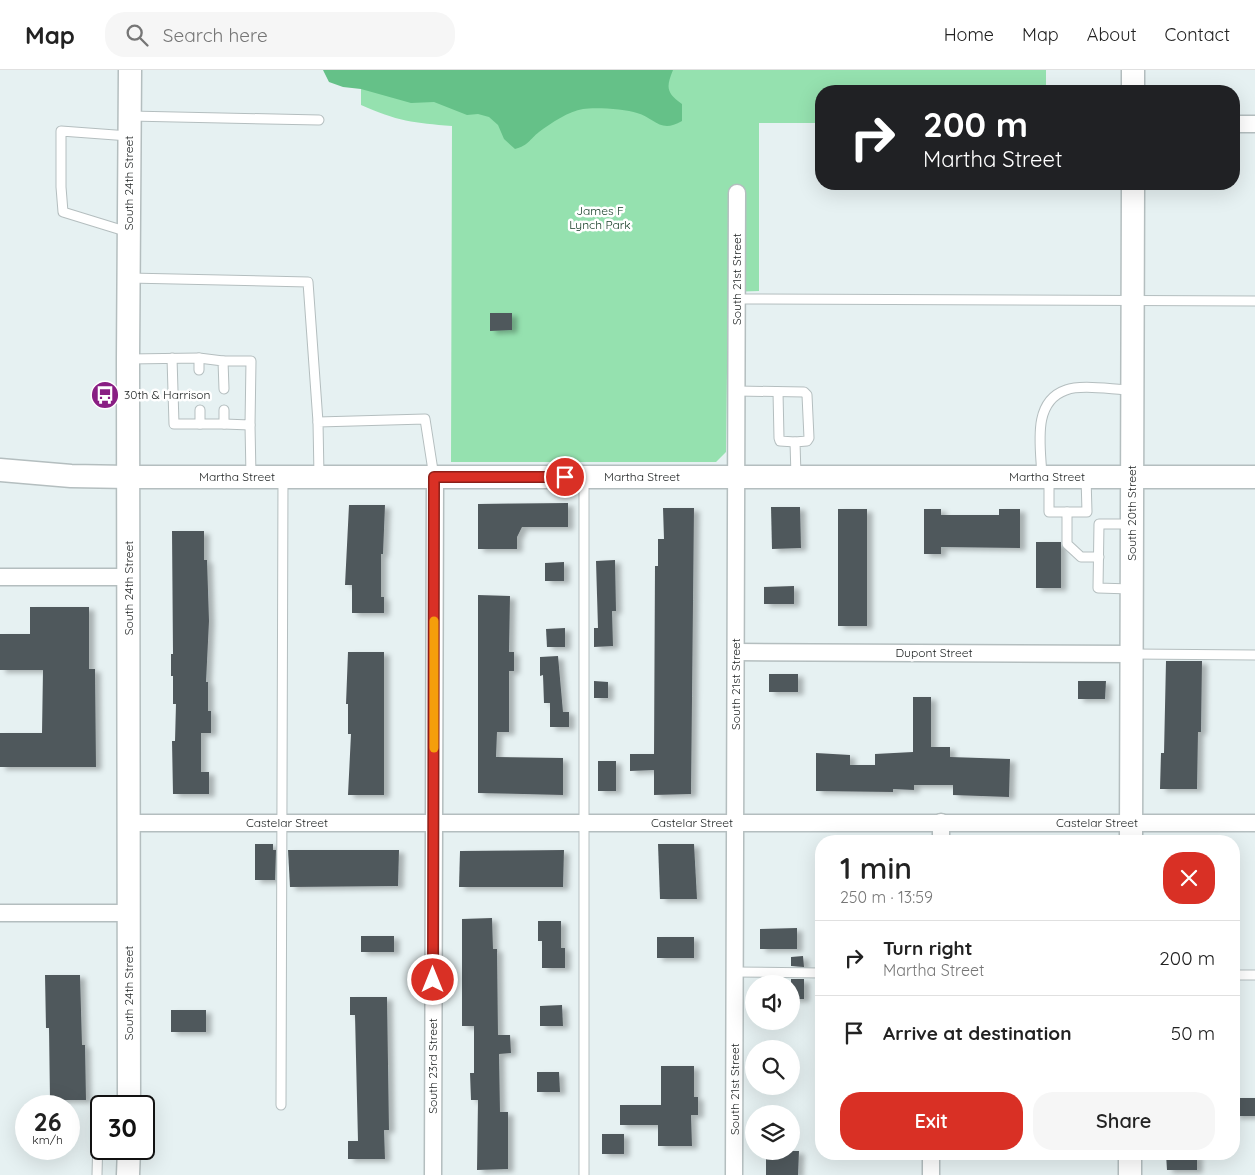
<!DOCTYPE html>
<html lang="en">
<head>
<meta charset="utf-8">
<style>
	:root { --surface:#fff; --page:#f6f6f6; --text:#222; --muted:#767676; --line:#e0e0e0; --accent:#d93025 }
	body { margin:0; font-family:Quicksand,sans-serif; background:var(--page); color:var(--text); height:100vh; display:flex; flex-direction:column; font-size:19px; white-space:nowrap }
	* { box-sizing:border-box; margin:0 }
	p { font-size:16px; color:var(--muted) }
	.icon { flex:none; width:28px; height:28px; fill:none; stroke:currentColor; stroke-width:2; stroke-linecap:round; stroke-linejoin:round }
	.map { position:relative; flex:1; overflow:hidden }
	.panel { position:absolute; left:815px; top:765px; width:425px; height:325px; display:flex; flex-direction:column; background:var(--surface); border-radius:20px; box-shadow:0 5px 20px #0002 }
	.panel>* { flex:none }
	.guide { position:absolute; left:815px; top:15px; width:425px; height:105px; border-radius:20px; box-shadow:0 5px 20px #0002; background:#202124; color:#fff; overflow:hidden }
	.controls { position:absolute; left:745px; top:905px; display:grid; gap:10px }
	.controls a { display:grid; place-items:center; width:55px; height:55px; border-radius:50%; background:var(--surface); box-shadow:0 5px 20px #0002; font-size:25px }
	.speed { position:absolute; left:15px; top:1025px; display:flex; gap:10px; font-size:25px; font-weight:700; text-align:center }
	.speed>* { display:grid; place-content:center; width:65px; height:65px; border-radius:50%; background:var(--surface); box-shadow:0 5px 20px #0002; line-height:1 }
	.speed small { font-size:12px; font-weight:400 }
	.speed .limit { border:2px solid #111; border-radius:8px; background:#fff; color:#111 }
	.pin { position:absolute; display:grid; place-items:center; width:42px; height:42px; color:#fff; margin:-21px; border:2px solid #fff; border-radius:50%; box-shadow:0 1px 5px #0007 }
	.me { position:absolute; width:55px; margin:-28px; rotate:0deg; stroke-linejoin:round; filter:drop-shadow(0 0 4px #0008) }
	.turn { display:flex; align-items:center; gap:18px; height:105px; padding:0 25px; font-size:22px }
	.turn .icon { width:65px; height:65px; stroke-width:2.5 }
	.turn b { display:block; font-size:35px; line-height:42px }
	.round { display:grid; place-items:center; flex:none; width:52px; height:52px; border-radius:20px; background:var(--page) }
	.headline { display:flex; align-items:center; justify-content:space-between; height:85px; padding:0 25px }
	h1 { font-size:30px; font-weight:600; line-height:38px }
	.primary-button { display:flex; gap:10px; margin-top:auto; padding:10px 25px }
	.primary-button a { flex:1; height:58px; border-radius:20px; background:var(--accent); color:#fff; font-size:20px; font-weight:600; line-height:58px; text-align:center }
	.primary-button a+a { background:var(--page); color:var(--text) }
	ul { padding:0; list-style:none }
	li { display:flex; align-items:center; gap:15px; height:75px; padding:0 25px; border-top:1px solid var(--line) }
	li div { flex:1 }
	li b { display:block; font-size:19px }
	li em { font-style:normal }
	header { display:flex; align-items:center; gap:30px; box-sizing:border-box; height:70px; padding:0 25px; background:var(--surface); border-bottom:1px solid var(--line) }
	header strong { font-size:24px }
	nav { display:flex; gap:28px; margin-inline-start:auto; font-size:18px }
	.search { width:350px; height:45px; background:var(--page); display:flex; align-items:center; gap:12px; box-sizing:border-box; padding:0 18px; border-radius:20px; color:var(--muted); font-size:19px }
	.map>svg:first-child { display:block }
	.green { fill:#95e1af }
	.forest { fill:#65c188 }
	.building { fill:#50585c; filter:url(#shadow) }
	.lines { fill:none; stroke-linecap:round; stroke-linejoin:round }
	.lane-casing { stroke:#b4bebf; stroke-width:11 }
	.street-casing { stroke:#b4bebf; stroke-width:19 }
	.secondary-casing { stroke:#b4bebf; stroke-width:25 }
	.lane { stroke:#fff; stroke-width:9 }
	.street { stroke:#fff; stroke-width:16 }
	.secondary { stroke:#fff; stroke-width:22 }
	.route-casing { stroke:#8d1f18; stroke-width:12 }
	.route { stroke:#d93025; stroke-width:9 }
	.slow { stroke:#f59e0b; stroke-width:9 }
	.labels { text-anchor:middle; stroke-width:5; stroke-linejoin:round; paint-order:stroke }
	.street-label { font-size:12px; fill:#212525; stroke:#fff }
	.park-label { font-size:12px; fill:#113922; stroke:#fff }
	.poi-label { font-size:12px; fill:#212525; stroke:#fff; text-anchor:start }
</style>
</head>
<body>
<header>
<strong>Map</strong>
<div class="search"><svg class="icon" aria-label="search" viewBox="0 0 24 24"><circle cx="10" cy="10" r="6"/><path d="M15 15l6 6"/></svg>Search here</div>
<nav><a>Home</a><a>Map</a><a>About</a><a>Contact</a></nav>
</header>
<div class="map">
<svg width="1255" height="1105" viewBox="0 0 1255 1105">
	<defs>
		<filter id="shadow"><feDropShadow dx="5.5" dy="3" stdDeviation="2.5" flood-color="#0004"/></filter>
	</defs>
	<rect width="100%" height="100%" fill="#e6f1f2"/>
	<path class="green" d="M350,0H1046V21H821V53H759V221L728,222L726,382L716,392H451L452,56C415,53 396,51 361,35V9Z"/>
	<path class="forest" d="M323,0H673C666,17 666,23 682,34V51C660,64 655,48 637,43C626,39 595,37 583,39C569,41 551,53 539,62C529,70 529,75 515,79L504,69L498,55L489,47L478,44L467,45L434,32L411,33L361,19L343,17L329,12Z"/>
	<g class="building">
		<polygon points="490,243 512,243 512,260 490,261"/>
		<polygon points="568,433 568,457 522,457 517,467 517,479 478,479 478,434"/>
		<polygon points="349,435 385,435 383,484 381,484 381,527 384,527 384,543 352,543 352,515 345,515"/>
		<polygon points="771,437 800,437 801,478 772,479"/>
		<polygon points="663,438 694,438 691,724 654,725 654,700 630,701 630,684 654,684 655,496 658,496 658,469 664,469"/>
		<rect x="838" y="439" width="29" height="117"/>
		<polygon points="924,439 941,439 941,445 999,445 999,439 1020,439 1020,478 941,477 941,484 924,484"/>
		<polygon points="172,461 204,461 204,490 207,490 209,551 206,612 208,612 208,641 211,641 211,663 201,663 201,702 209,702 209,724 173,724 172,671 175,671 176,634 173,634 173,606 171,606 171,584 173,584"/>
		<rect x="1036" y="472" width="25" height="46"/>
		<polygon points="615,490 616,541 612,541 613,576 594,577 594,558 598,558 596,491"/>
		<polygon points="564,492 564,511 545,511 545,493"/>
		<polygon points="794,516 794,534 764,534 764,517"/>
		<polygon points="478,525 510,526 509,582 514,582 514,601 509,601 509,662 497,662 496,687 563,688 563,725 478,723"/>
		<polygon points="30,537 89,537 89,599 95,599 96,697 0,697 0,663 42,663 43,600 0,600 0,564 30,564"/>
		<polygon points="565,558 565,577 547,577 546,559"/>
		<polygon points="348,582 384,582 384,725 348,725 351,664 348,664 348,634 346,634"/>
		<polygon points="558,586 563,642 569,642 569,657 550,657 550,633 544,633 543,605 540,606 540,587"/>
		<polygon points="1166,591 1202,591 1201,662 1198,662 1197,719 1160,719 1161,683 1164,683"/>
		<rect x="769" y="604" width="29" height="18"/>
		<polygon points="594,611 608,612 608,628 594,628"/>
		<polygon points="1078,611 1106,611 1105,629 1078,629"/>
		<polygon points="913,627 931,627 931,677 950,677 950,687 1010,689 1009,727 953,725 953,715 914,715 914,720 893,719 893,722 816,721 816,683 850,685 850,695 875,695 875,684 913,682"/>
		<rect x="598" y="691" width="18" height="30"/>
		<polygon points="255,774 273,774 273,780 276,780 275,810 255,810"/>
		<polygon points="658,774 694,774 697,829 660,829"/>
		<polygon points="288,780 399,780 398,816 290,817"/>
		<polygon points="564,780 563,817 459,817 460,781"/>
		<polygon points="492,848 493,879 497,879 498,965 510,965 511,983 499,984 500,1042 508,1042 508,1099 477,1100 478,1030 471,1030 470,1003 474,1003 474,956 462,956 462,849"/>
		<polygon points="538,851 561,851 561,878 565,878 565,898 542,898 542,871 538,871"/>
		<polygon points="797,858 797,879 760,879 760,859"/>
		<rect x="361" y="866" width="33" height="16"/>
		<rect x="657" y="867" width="37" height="21"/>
		<polygon points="803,886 804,897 791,896 791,887"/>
		<polygon points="45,905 80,905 82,975 85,975 86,1030 50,1030 49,958 46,958"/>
		<rect x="791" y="909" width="13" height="20"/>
		<polygon points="350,927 387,927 389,1060 384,1060 385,1089 348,1089 348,1071 358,1071 355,945 350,945"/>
		<polygon points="562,935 563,956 540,956 540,936"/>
		<rect x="171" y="940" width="35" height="22"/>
		<polygon points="661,996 694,996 694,1027 698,1027 698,1045 691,1045 692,1076 658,1076 658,1055 620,1055 620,1035 661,1035"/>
		<polygon points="537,1002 559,1002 560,1022 537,1022"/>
		<rect x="1234" y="1028" width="21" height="18"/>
		<rect x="602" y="1064" width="22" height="20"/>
		<polygon points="766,1081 799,1081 798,1105 766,1105"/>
		<polygon points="1166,1084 1197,1084 1197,1100 1167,1100"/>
	</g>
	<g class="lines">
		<defs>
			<g id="lane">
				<polyline points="130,46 319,50"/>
				<polyline points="128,162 63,142 61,117 61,61 129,66"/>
				<polyline points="129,208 308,212 318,352"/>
				<polyline points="737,229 1255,231"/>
				<polyline points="172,288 174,354 224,354 224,340"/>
				<polyline points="199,288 223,291 224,319"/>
				<polyline points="129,289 199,288 199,300"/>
				<polyline points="223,291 251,291 250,355 224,354"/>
				<polyline points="737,321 804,322 807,325 809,368 807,371 795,372 796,406"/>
				<polyline points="778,322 779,368 780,371 795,372"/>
				<polyline points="200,354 200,340"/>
				<polyline points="250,355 251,406"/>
				<polyline points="319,406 318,352 425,349 434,407"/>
				<path d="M1042,407C1041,378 1031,332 1066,320C1082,314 1114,320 1132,320"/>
				<polyline points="1049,407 1049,442 1087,442 1086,407"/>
				<polyline points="584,408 584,1105"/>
				<polyline points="1067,442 1067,474 1081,487 1099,487"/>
				<polyline points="1130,454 1099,454 1098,518 1131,519"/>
				<polyline points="1133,584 1255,585"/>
				<polyline points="735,902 821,903"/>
				<polyline points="1234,905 1255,905"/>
				<polyline points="281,1035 283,407"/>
				<polyline points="97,1105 98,1066 101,1063"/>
			</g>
			<g id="street">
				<polyline points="1234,54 1255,54"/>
				<polyline points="0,507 129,507"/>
				<polyline points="736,582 1131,584"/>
				<polyline points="129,753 1255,753"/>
				<polyline points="941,771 941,752"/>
				<polyline points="0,843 129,843"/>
				<polyline points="433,1105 435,407"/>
				<polyline points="734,1105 737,123"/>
				<polyline points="931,1105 931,1084"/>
			</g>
			<g id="secondary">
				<polyline points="1133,21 1133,0"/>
				<polyline points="0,400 71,406 128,407 1255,407"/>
				<polyline points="1131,771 1133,114"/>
				<polyline points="129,1036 128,289 130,0"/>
				<polyline points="128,1105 129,1079"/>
				<polyline points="1130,1105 1130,1084"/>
			</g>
		</defs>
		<use href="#lane" class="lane-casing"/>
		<use href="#street" class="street-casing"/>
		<use href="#secondary" class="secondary-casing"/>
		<use href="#lane" class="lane"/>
		<use href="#street" class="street"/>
		<use href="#secondary" class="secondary"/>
	</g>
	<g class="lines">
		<defs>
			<polyline id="route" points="433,910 434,407 565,407"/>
		</defs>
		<use href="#route" class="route-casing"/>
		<use href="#route" class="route"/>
		<polyline class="slow" points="434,678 434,551"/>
	</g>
	<defs>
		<symbol id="bus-disc" viewBox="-11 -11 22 22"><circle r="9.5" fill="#891e83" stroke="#fff"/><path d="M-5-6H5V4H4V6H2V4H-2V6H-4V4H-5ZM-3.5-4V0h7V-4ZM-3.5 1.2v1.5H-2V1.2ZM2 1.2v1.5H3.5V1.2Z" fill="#fff"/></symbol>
	</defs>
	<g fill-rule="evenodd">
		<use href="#bus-disc" x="89" y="309" width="32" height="32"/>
	</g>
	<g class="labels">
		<g class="street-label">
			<text transform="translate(129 113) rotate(-90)" y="4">South 24th Street</text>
			<text transform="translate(737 209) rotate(-90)" y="4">South 21st Street</text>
			<text x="237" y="411">Martha Street</text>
			<text x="642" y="411">Martha Street</text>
			<text x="1047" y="411">Martha Street</text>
			<text transform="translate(1132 443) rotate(-90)" y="4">South 20th Street</text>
			<text transform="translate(129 518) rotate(-90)" y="4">South 24th Street</text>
			<text x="934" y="587">Dupont Street</text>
			<text transform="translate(736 614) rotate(-90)" y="4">South 21st Street</text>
			<text x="287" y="757">Castelar Street</text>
			<text x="692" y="757">Castelar Street</text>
			<text x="1097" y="757">Castelar Street</text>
			<text transform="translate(129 923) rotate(-90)" y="4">South 24th Street</text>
			<text transform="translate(433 996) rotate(-90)" y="4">South 23rd Street</text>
			<text transform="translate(735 1019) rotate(-90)" y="4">South 21st Street</text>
		</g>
		<g class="park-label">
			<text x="600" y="145">James F<tspan x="600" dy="14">Lynch Park</tspan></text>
		</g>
		<g class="poi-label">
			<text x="124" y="329">30th &amp; Harrison</text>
		</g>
	</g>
</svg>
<div class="controls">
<a><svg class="icon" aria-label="sound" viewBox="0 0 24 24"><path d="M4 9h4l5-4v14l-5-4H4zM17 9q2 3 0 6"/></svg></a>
<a><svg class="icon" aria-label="search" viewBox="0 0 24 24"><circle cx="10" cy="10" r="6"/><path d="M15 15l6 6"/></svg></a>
<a><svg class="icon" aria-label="layers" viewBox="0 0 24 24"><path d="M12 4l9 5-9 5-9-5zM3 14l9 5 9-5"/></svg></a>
</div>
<div class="speed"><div>26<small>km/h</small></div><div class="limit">30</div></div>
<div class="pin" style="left:565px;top:407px;background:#d93025"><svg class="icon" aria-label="arrive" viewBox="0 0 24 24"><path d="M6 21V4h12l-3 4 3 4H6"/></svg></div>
<svg class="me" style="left:433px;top:910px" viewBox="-20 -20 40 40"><circle r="17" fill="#d93025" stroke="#fff" stroke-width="3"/><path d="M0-11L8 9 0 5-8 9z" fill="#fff"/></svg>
<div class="guide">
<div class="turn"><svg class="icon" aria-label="right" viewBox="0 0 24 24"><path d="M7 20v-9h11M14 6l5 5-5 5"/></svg><div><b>200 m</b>Martha Street</div></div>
</div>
<section class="panel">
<div class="headline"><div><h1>1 min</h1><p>250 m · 13:59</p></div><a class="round" style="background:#d93025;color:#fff"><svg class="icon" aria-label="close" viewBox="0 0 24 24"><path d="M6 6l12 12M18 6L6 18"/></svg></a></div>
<ul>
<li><svg class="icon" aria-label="right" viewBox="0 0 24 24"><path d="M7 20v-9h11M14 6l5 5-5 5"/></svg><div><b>Turn right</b><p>Martha Street</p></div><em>200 m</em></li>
<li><svg class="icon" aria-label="arrive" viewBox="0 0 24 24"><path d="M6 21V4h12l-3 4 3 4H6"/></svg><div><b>Arrive at destination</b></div><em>50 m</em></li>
</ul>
<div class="primary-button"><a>Exit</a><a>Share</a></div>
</section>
</div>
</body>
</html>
